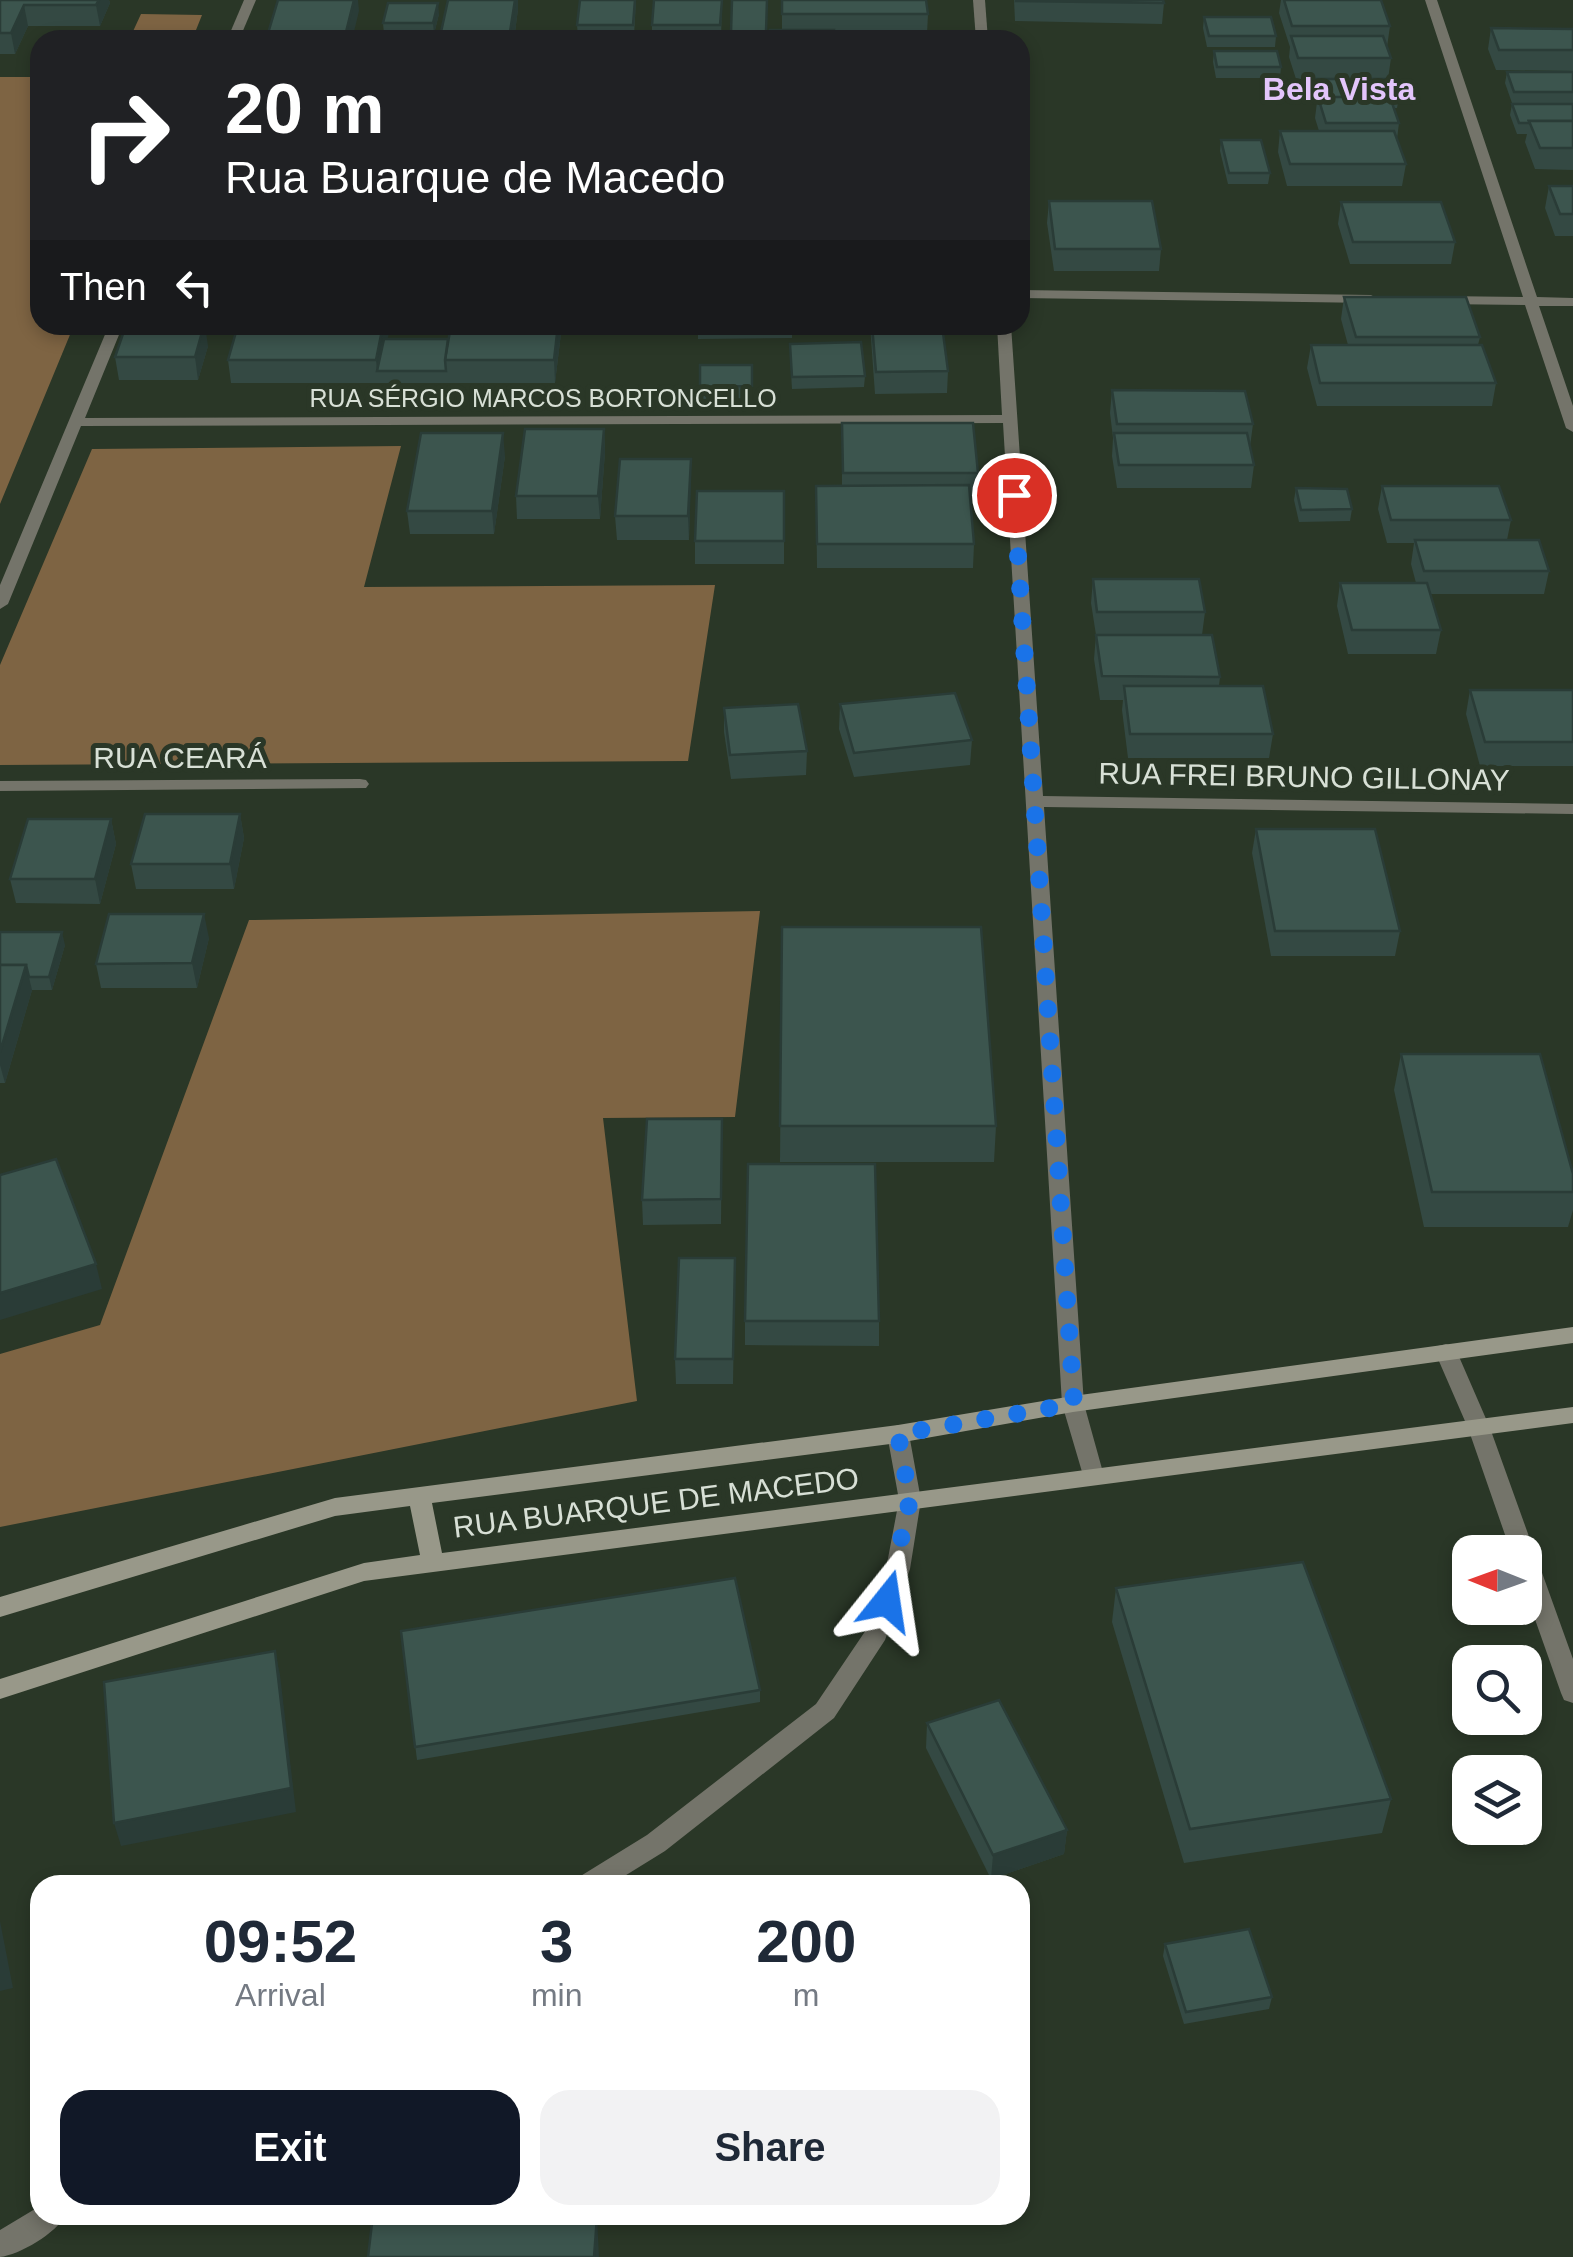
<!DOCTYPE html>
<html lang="en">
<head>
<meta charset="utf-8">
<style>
	:root { --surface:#fff; --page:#f2f2f3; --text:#1f2937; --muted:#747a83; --accent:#111827 }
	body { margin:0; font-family:Helvetica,sans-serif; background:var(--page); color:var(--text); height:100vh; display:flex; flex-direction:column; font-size:38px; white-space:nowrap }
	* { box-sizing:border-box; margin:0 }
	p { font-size:32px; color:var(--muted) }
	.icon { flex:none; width:55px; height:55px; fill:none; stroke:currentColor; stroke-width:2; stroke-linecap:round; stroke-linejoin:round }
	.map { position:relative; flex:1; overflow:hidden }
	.sheet { position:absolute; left:30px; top:1875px; width:1000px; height:350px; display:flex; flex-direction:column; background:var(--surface); border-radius:30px; box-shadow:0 5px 15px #0003 }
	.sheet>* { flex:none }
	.guide { position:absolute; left:30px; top:30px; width:1000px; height:305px; border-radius:30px; box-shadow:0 5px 15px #0003; background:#202124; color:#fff; overflow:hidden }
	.needle { width:65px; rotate:271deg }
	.fabs { position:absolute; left:1452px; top:1535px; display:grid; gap:20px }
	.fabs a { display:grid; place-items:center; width:90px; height:90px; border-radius:20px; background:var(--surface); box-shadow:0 5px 15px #0003; font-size:50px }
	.pin { position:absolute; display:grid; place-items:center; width:85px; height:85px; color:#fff; margin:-42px; border:5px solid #fff; border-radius:50%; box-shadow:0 2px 10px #0007 }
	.me { position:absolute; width:110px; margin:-55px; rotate:15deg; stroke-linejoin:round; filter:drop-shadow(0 0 8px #0008) }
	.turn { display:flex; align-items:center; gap:35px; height:210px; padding:0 30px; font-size:45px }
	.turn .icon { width:130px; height:130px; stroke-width:2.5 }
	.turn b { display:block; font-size:70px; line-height:85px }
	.then { display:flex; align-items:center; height:95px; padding:0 30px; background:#0003; gap:20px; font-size:38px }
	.eta { display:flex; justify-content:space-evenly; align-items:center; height:170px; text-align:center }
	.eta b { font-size:60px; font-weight:800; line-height:70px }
	.action { display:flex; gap:20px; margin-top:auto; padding:20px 30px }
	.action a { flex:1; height:115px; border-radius:30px; background:var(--accent); color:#fff; font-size:40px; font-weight:800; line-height:115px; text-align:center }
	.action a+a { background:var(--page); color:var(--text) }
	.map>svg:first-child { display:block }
	.forest { fill:#7e6443 }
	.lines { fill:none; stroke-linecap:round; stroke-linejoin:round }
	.minor { fill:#74746a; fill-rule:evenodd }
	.secondary { fill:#989889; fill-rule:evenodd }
	.wall { fill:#344943 }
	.shaded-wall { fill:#2a3c37 }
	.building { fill:#3c554e; stroke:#2a3c37; stroke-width:2.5 }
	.route { stroke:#1a73e8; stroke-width:18; stroke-dasharray:0 32.4 }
	.labels { text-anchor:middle; stroke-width:10; stroke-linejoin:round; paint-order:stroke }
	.far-street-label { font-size:25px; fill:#d8e0d6; stroke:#2a3727 }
	.street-label { font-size:30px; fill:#d8e0d6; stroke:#2a3727 }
	.far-district-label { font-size:32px; font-weight:bold; fill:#e3c5fb; stroke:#2a3727 }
</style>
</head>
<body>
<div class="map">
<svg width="1573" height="2257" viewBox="0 0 1573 2257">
	<rect width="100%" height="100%" fill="#2a3727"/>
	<g class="forest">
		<polygon points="141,14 202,15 192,40 129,40"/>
		<polygon points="0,77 40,77 40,325 74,325 0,504"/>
		<polygon points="401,446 364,587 715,585 688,761 0,765 0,665 92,449"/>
		<polygon points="760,911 735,1117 603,1118 637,1401 0,1527 0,1354 100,1325 249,920"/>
	</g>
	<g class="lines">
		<g class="minor">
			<polygon points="244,0 256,0 239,40 227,40"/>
			<polygon points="973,0 985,0 988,40 976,40"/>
			<polygon points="1425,0 1437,0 1537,297 1573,298 1573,306 1539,306 1573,406 1573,432 1566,428 1525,305 1440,304 1433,300 1440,296 1523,297"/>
			<polygon points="1020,290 1371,295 1378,299 1371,303 1020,298"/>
			<polygon points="109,325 123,325 85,418 1002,415 997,325 1011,325 1043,796 1573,804 1573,814 1044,807 1084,1404 1104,1476 1101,1482 1093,1485 1085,1482 1062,1404 1003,423 81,426 8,604 0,609 0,585"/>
			<polygon points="360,779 366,780 369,784 366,788 0,791 0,781"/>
			<polygon points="1446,1344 1454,1346 1457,1352 1490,1428 1573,1659 1573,1703 1564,1700 1561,1693 1525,1591 1525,1552 1511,1552 1468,1428 1435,1352 1438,1346"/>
			<polygon points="898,1425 906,1428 909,1434 921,1500 910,1569 885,1640 834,1718 665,1851 610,1885 575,1885 579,1877 647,1835 816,1704 866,1630 886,1569 899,1500 887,1434 890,1428"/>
			<path d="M40,2206V2215H65C57,2233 19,2255 0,2257V2230Z"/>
		</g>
		<polygon class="secondary" points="1573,1327 1573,1343 1073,1412 898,1443 432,1503 442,1553 1573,1407 1573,1423 364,1581 0,1699 0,1679 364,1563 420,1555 410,1506 335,1516 0,1617 0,1597 335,1498 898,1425 1073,1396"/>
	</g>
	<g class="wall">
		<polygon points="0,0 109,0 110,3 100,26 28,26 15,54 0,54"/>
		<polygon points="448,0 518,0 518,9 514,40 441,40 441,32"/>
		<polygon points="636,0 634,36 578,36 577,25"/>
		<polygon points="722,0 721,40 652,40 652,25"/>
		<polygon points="732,0 767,0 766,40 731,40"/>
		<polygon points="782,0 928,14 927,34 834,34 782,30"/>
		<polygon points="1014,0 1163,0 1164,3 1162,24 1015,21"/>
		<polygon points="1281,0 1381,0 1390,26 1387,47 1391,58 1388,79 1296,79 1289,57 1290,47 1279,13"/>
		<polygon points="439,14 434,34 384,34 383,23"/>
		<polygon points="1204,17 1276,36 1275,47 1207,47 1203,28"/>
		<polygon points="1491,28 1573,29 1573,71 1496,70 1488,49"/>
		<polygon points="1214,51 1281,67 1280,78 1216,78 1213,62"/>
		<polygon points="1507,72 1573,72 1573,103 1512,103 1505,83"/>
		<polygon points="1315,79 1399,98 1397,108 1394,108 1399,123 1397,139 1406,164 1402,186 1287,186 1278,152 1280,131 1319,131 1315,118 1317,102 1314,90"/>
		<polygon points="1512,104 1573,104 1573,170 1535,169 1525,142 1527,134 1517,134 1510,115"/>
		<polygon points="1221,140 1270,173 1268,184 1228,184 1220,151"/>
		<polygon points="1549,186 1573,186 1573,236 1555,236 1545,208"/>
		<polygon points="1049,201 1161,249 1159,271 1054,271 1047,223"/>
		<polygon points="1341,202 1455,242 1451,264 1350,264 1338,224"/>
		<polygon points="1344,297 1480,337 1478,345 1496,383 1492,406 1317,406 1307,368 1311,345 1348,345 1341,319"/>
		<polygon points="451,325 562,325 555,383 231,383 228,360 390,328 387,339 448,339"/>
		<polygon points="698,325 792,325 792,338 698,339"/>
		<polygon points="870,325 942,325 948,371 947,393 875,394"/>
		<polygon points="208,346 198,380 119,380 115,357"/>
		<polygon points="790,355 865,376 864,387 792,389"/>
		<polygon points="700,365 752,365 752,398 700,399"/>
		<polygon points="1112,390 1253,424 1250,447 1254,465 1251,488 1117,488 1112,456 1113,438 1110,413"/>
		<polygon points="842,423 978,473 977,496 970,496 974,544 973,568 817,568 816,486 842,486"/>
		<polygon points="604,429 605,452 600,519 517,519 516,496"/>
		<polygon points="505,456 494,534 410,534 407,511"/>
		<polygon points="691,459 689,540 617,540 615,516"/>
		<polygon points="1382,486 1511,520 1507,540 1549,571 1544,594 1431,594 1441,630 1436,654 1348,654 1337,606 1340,583 1416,583 1411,564 1414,543 1387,543 1378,509"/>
		<polygon points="1296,488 1352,509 1350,521 1299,522 1294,500"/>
		<polygon points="784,491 784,564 695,564 695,541"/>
		<polygon points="1093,579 1205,612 1202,635 1220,677 1219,686 1273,734 1269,758 1128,758 1122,710 1123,700 1100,700 1094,659 1096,635 1091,603"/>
		<polygon points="1470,690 1573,690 1573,766 1480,766 1466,714"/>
		<polygon points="840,704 972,740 970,765 854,777 839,729"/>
		<polygon points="724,708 807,751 806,775 731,779 724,732"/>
		<polygon points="240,814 244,838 234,889 136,889 131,864"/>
		<polygon points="111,819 116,844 100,904 16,903 10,879"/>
		<polygon points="1256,829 1400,931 1395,956 1271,956 1252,853"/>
		<polygon points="782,927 996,1126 994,1162 780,1162"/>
		<polygon points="0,932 65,945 52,990 32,990 5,1083 0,1083"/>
		<polygon points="209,938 197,988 101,988 96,964"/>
		<polygon points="1401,1054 1573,1174 1573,1210 1568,1227 1424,1227 1394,1090"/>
		<polygon points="722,1119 721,1224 643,1225 642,1200"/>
		<polygon points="735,1258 733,1384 676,1384 675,1359"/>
		<polygon points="745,1321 879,1321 879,1346 745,1345"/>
		<polygon points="1116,1588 1391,1799 1382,1833 1184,1863 1112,1622"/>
		<polygon points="401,1631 760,1690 760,1702 417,1760"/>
		<polygon points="927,1723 1067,1830 1064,1854 991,1879 926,1748"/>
		<polygon points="1165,1944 1272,1997 1269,2009 1184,2024 1163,1956"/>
	</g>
	<g class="shaded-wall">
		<polygon points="99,0 109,0 110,3 100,26 96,5"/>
		<polygon points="354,0 358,0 359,11 352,40 344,40"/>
		<polygon points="515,0 518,0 518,9 514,40 511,40 510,32"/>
		<polygon points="438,3 439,14 434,34 433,23"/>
		<polygon points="24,5 28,26 15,54 11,33"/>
		<polygon points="205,325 208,346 198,380 195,357"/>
		<polygon points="383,325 389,325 390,328 381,371 377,371 376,360"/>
		<polygon points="558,325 562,325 555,383 554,360"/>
		<polygon points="604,429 605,452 600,519 598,496"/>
		<polygon points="503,433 505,456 494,534 492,511"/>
		<polygon points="691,459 691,483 689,540 688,516"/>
		<polygon points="240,814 244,838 234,889 230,864"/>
		<polygon points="111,819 116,844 100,904 95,879"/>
		<polygon points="204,914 209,938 197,988 192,963"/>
		<polygon points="62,932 65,945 52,990 49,977"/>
		<polygon points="26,965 32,990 5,1083 0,1065 0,1052"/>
		<polygon points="96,1264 102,1289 0,1320 0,1293"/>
		<polygon points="275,1651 280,1675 296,1812 121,1846 114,1823"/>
		<polygon points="1067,1830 1064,1854 991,1879 993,1855"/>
		<polygon points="0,1921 13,1988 0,1991"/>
		<polygon points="597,2217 599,2257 594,2257"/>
	</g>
	<g class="building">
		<polygon points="0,0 99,0 96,5 24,5 11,33 0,33"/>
		<polygon points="278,0 354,0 344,40 266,40"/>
		<polygon points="448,0 515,0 510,32 441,32"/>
		<polygon points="580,0 635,0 633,25 577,25"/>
		<polygon points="654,0 722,0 720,25 652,25"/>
		<polygon points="732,0 767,0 766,32 731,32"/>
		<polygon points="782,0 926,0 928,14 782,14"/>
		<polygon points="1016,0 1163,0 1164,3 1016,1"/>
		<polygon points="1284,0 1381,0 1390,26 1292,26"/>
		<polygon points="388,3 438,3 433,23 383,23"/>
		<polygon points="1204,17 1271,17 1276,36 1209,36"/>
		<polygon points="1491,28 1573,29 1573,50 1499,50"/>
		<rect x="770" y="30" width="64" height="10"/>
		<polygon points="1291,36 1383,36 1391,58 1298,58"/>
		<polygon points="1214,51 1277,51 1281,67 1217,67"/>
		<polygon points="1507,72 1573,72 1573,92 1514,92"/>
		<polygon points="1315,79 1393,79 1399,98 1321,97"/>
		<polygon points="1318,97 1390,97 1399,123 1326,123"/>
		<polygon points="1512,104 1573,104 1573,121 1529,121 1530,123 1519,123"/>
		<polygon points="1529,121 1573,121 1573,148 1540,148"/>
		<polygon points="1280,131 1394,131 1406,164 1290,164"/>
		<polygon points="1221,140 1261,140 1270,173 1229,173"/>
		<polygon points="1549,186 1573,186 1573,214 1560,214"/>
		<polygon points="1049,201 1152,201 1161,249 1055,249"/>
		<polygon points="1341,202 1441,202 1455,242 1353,242"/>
		<polygon points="1344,297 1466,297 1480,337 1356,337"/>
		<polygon points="126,325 204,325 195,357 115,357"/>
		<polygon points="238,325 383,325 376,360 228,360"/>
		<polygon points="451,325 558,325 554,360 445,360"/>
		<polygon points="872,325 942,325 948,371 876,372"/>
		<polygon points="384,339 448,339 445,360 446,371 377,371"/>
		<polygon points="861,342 865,376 792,377 790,344"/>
		<polygon points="1311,345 1482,345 1496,383 1320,383"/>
		<polygon points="700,365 752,365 752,386 700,387"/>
		<polygon points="1112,390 1245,391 1253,424 1117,424"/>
		<polygon points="842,423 973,423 978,473 843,473"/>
		<polygon points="525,429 604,429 598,496 516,496"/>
		<polygon points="421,433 503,433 492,511 407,511"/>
		<polygon points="1114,433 1247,433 1254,465 1119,465"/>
		<polygon points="620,459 691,459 688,516 615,516"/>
		<polygon points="969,485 974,544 817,544 816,486"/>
		<polygon points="1382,486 1499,486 1511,520 1391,520"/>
		<polygon points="1296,488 1347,489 1352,509 1301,510"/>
		<polygon points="697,491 784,491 784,541 695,541"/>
		<polygon points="1415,540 1539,540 1549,571 1424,571"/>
		<polygon points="1093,579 1199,579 1205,612 1097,612"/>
		<polygon points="1340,583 1427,583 1441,630 1352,630"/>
		<polygon points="1096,635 1212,635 1220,677 1102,676"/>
		<polygon points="1124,686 1263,686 1273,734 1130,734"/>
		<polygon points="1470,690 1573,690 1573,742 1485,742"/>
		<polygon points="955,693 972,740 854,753 840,704"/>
		<polygon points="798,704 807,751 730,755 724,708"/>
		<polygon points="145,814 240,814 230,864 131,864"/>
		<polygon points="28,819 111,819 95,879 10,879"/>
		<polygon points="1256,829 1375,829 1400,931 1275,931"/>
		<polygon points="109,914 204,914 192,963 96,964"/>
		<polygon points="782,927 981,927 996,1126 780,1126"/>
		<polygon points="0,932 62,932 49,977 29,977 26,965 0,965"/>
		<polygon points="0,965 26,965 0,1052"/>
		<polygon points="1401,1054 1540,1054 1573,1174 1573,1192 1432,1192"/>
		<polygon points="647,1119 722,1119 721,1199 642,1200"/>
		<polygon points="56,1159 96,1264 0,1293 0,1175"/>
		<polygon points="748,1164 875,1164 879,1321 745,1321"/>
		<polygon points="679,1258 735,1258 733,1359 675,1359"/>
		<polygon points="1303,1562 1391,1799 1190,1829 1116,1588"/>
		<polygon points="735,1578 760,1690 415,1747 401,1631"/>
		<polygon points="275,1651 291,1788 114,1823 104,1682"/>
		<polygon points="999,1700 1067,1830 993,1855 927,1723"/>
		<polygon points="1249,1929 1272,1997 1186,2012 1165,1944"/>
		<polygon points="373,2215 597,2217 594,2257 368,2257"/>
	</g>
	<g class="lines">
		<polyline class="route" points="887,1601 910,1500 898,1434 1074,1404 1014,495"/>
	</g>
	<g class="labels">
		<g class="far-street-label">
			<text x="543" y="407">RUA SÉRGIO MARCOS BORTONCELLO</text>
		</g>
		<g class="street-label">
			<text x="180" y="768">RUA CEARÁ</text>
			<text transform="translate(1304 777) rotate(1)" y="10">RUA FREI BRUNO GILLONAY</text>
			<text transform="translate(656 1503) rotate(-7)" y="10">RUA BUARQUE DE MACEDO</text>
		</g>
		<g class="far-district-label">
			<text x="1339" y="100">Bela Vista</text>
		</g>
	</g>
</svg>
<div class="fabs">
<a><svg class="needle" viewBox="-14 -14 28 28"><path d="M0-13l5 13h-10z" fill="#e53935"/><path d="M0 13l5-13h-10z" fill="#747a83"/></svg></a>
<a><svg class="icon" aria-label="search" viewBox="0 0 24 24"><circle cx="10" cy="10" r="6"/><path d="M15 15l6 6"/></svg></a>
<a><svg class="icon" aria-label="layers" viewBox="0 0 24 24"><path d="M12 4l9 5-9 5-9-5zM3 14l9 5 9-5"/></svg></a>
</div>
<div class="pin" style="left:1014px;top:495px;background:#d93025"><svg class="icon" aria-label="arrive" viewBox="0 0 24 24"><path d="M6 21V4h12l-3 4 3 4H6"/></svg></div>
<svg class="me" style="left:887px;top:1601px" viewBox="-20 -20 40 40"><path d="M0-17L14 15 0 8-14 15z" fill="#1a73e8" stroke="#fff" stroke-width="4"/></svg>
<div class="guide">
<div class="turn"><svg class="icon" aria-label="right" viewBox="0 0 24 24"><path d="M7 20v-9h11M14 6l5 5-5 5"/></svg><div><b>20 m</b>Rua Buarque de Macedo</div></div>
<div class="then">Then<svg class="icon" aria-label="left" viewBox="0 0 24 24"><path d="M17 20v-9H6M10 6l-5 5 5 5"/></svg></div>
</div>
<section class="sheet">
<div class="eta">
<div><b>09:52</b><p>Arrival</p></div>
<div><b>3</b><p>min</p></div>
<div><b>200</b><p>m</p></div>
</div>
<div class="action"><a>Exit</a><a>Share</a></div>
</section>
</div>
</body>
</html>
